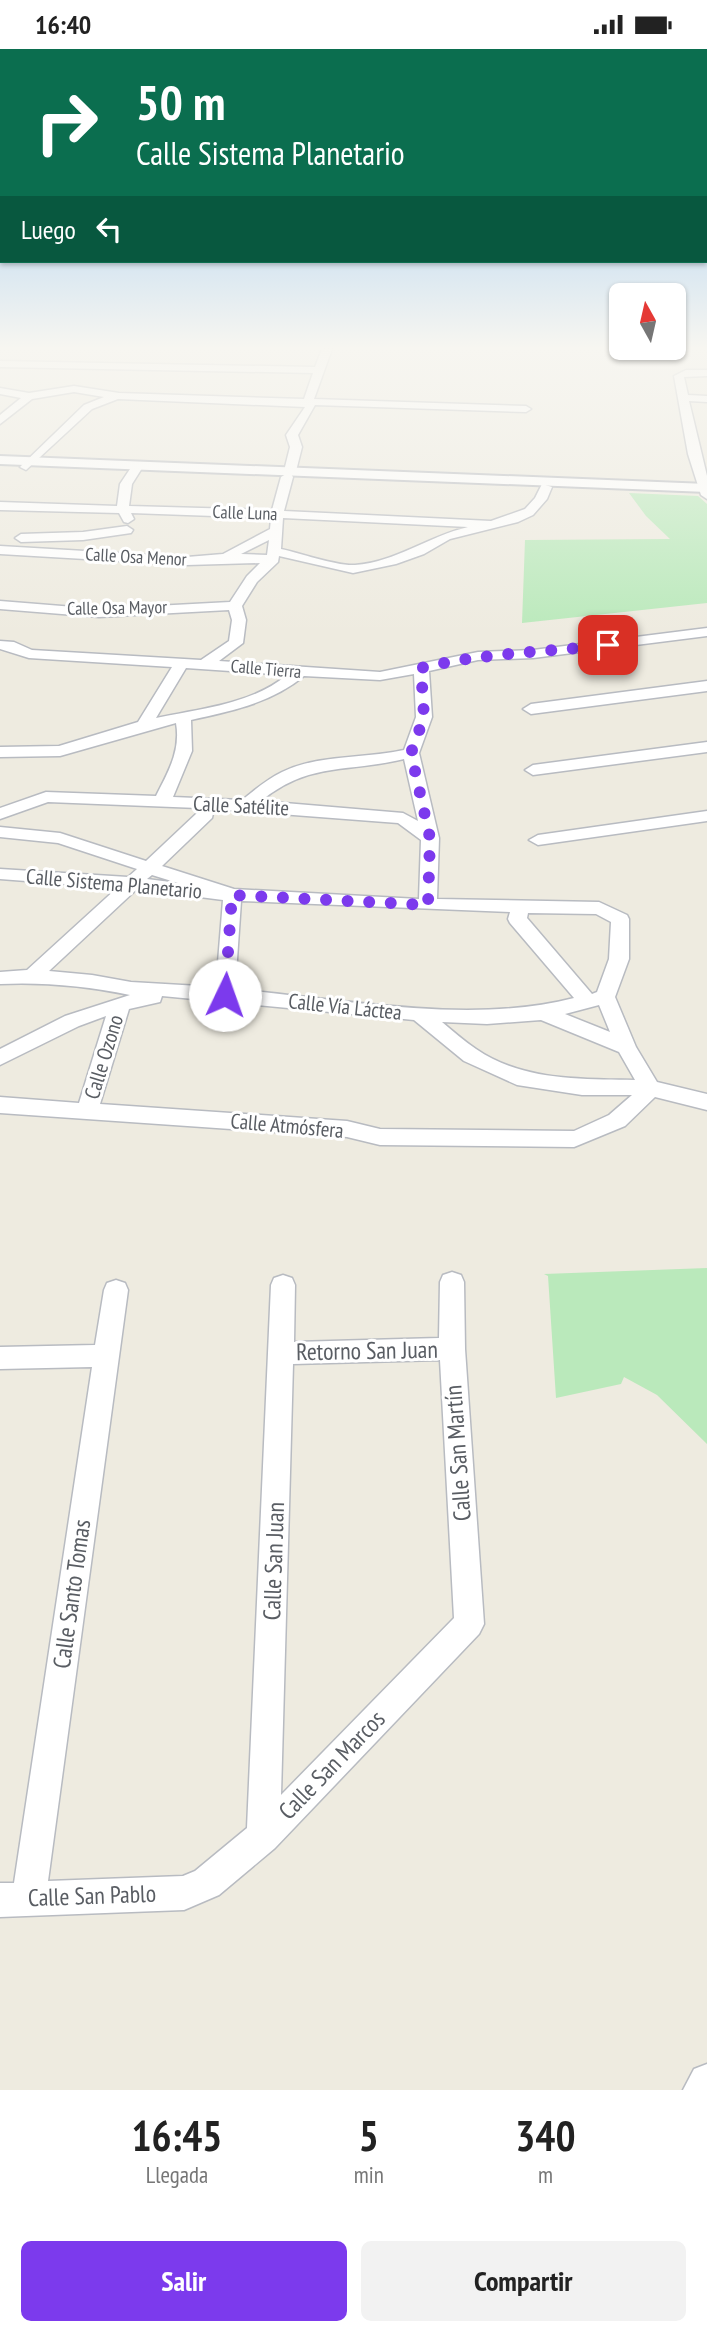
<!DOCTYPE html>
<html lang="es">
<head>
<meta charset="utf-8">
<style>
	:root { --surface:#fff; --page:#f2f2f2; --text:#222; --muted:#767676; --accent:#7c3aed }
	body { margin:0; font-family:"PT Sans Narrow",sans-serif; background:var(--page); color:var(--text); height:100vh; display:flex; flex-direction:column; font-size:26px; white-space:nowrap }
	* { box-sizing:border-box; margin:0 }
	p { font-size:23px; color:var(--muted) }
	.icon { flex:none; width:38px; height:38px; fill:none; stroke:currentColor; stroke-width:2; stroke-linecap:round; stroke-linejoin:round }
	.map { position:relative; height:2041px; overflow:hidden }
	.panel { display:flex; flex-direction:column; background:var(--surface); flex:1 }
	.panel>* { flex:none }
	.hud { position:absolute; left:0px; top:0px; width:707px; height:214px; box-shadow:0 2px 5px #0004; background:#0b6e4f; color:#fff; overflow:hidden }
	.needle { width:46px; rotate:352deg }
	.controls { position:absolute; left:609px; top:234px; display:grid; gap:14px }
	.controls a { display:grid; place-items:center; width:77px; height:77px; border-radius:10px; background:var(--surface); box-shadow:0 2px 5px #0004; font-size:35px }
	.pin { position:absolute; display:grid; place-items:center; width:60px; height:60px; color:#fff; margin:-30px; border-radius:14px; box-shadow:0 4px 10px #0006 }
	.me { position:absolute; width:77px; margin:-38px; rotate:3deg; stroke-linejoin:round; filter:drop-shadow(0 0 5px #0008) }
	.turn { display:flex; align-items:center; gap:24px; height:147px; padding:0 21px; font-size:32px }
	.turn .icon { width:91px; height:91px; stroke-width:2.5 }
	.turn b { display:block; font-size:49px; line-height:60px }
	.then { display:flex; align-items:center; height:66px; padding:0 21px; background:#0003; gap:14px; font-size:26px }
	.eta { display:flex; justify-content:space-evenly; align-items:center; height:119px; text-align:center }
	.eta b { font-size:42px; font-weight:700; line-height:49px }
	.cta { display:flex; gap:14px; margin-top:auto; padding:14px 21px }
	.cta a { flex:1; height:80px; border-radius:10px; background:var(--accent); color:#fff; font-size:28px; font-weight:700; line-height:80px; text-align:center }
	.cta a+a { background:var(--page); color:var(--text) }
	.status { display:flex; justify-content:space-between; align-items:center; height:49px; padding:0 35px; background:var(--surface); direction:ltr }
	.status svg { height:19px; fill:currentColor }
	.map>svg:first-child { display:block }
	.green { fill:#bae9bb }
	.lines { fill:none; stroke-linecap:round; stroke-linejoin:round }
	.minor-casing { stroke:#b8bbc1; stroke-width:3 }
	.tertiary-casing { stroke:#b8bbc1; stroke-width:4 }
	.minor { fill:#fff; fill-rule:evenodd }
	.tertiary { fill:#fff; fill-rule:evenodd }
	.route { stroke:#7c3aed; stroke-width:12; stroke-dasharray:0 21.6 }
	.labels { text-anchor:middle; stroke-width:6; stroke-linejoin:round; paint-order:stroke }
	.far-street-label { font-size:18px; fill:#595d63; stroke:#fff }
	.street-label { font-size:21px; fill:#595d63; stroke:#fff }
	.near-street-label { font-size:24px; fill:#595d63; stroke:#fff }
</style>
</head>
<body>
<div class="status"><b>16:40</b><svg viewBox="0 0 49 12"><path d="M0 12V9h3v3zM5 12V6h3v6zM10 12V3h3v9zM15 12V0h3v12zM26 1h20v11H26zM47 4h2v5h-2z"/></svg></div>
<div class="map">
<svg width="707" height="2041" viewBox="0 0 707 2041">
	<rect width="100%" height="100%" fill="#eeebe0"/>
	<g class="green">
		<polygon points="629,444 698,447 707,455 707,554 522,574 525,491 670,490 646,467"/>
		<polygon points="707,1219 707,1395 657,1346 624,1328 621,1335 556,1349 548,1227 544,1225"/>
	</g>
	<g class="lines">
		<defs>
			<g id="minor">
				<path d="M322,300H332L314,350L526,357L531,360L526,363L315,356L298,386L302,398L296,422L291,425L293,428L284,462L491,472L525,460L535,449L542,435L552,438L547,450L533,466L518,473L450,490L424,505L396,515L353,524L279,507L278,513L257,533L242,557L246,571L243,594L219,612L380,623L478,603L533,601L707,579V587L533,609L478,611L429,622L432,668L419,704L439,789L437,850L599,853L627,866L629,870V910L615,948L636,998L657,1033L707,1045V1061L655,1048L625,1077L574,1098L380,1096L347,1088L0,1064V1048L79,1054L106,967L79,977L0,1016V1000L65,967L130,946C86,937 44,933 0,935V923L27,921L117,839L0,830V820L128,828L137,820L58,794L0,788V778L60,784L146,812L197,764L198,759L48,753L0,770V759L46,743L156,747C168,723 181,702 176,674L60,707L0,708V698L59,697L138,673L172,618L29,609L0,600V592L14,593L32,601L201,611L229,592L232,571L229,561L99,568L0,560V552L99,560L230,553L247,527L260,514L187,516L0,505V497L187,508L223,505L270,480L271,469L131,464L134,470L128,474L124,473L119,464L0,461V453L117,457L120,435L134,414L138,413L144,416L132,435L129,457L272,461L281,428L286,425L284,422L290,398L286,386L305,358L118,350L92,360L26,421L20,418L22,416L84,356L104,348L74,343L32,350L0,375V366L21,349L0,345V339L29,344L74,337L119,344L304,350L313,324L0,318V312L315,318ZM283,469L468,478C429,487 396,513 355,516C335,517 301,504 281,500ZM269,491L267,506L241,505ZM186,619L287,626C252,655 200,660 156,669ZM414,625L416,668L404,701C364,710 319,705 282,723C267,730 255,741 242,751L173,748L192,702L191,671C232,662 271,654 304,627L380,631ZM404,710L418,772L403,764L261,752C310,712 348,724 404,710ZM214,760L398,774L421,791L419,850L234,840L162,817L212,769ZM152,826L178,834L147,830ZM137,840L223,851L216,938L131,933L92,926L49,922ZM241,852L510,863L508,870L510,874L574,949C470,976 342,950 235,940ZM528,864L596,865L611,873L609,910L597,943L592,945L527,869ZM162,947L414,971L464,1012L517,1036L582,1046H632L609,1066L574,1082L380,1080L347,1072L100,1055L129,960L160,953ZM599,956L610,983L565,965ZM541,971L619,1003L635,1031C582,1030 522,1032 476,1000C464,992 453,982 442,973L487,975Z"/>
				<polygon points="686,321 707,321 707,327 684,328 688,346 707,347 707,353 689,352 707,427 707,450 701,446 688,405 674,327"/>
				<polygon points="127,477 133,481 131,484 83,491 21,493 15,489 21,485 83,483"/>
				<polygon points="707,632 707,642 531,665 523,660 531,655"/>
				<polygon points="707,693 707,703 533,726 525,721 533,716"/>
				<polygon points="707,762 707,772 538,796 529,791 538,786"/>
				<path d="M452,1223L461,1226L464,1233L465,1300L484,1575L479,1585L275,1799L219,1846L184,1861L0,1868V1834H14L92,1318L0,1320V1298L95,1296L104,1241L107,1234L116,1231L125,1234L128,1241L48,1832L183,1827L195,1822L247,1779L271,1236L274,1229L283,1226L292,1229L295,1236L294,1293L439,1289L440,1233L443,1226ZM440,1311L454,1569L281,1746L293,1315Z"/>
				<polygon points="707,2015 707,2041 683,2041 694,2020"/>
			</g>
			<polygon id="tertiary" points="0,407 707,435 707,443 0,415"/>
		</defs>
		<use href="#minor" class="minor-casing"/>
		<use href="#tertiary" class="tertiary-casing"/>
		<use href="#minor" class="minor"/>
		<use href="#tertiary" class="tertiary"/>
	</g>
	<linearGradient id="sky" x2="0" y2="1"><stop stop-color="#8bc0f1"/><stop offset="0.51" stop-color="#f7f6f1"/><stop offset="1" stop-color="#f7f6f1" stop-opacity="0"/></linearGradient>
	<rect width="707" height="586" fill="url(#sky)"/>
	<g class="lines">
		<path class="route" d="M225,946L232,846L428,856L430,789L411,704L424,668L421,619C482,604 545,603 608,596"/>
	</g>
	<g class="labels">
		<g class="far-street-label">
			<text transform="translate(245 464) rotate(2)" y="6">Calle Luna</text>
			<text transform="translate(136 508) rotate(3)" y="6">Calle Osa Menor</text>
			<text transform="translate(117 559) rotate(-1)" y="6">Calle Osa Mayor</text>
			<text transform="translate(266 620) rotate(5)" y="6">Calle Tierra</text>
		</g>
		<g class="street-label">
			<text transform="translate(241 757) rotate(3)" y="7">Calle Satélite</text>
			<text transform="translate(114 835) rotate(5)" y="7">Calle Sistema Planetario</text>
			<text transform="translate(345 958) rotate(6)" y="7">Calle Vía Láctea</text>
			<text transform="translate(104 1008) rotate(-73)" y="7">Calle Ozono</text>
			<text transform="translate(287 1077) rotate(5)" y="7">Calle Atmósfera</text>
		</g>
		<g class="near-street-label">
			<text transform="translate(367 1302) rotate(-1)" y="8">Retorno San Juan</text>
			<text transform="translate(458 1404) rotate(-94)" y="8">Calle San Martín</text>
			<text transform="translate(274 1512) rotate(-88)" y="8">Calle San Juan</text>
			<text transform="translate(72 1545) rotate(-82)" y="8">Calle Santo Tomas</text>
			<text transform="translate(332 1716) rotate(-46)" y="8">Calle San Marcos</text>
			<text transform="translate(92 1847) rotate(-2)" y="8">Calle San Pablo</text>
		</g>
	</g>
</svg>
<div class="controls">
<a><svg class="needle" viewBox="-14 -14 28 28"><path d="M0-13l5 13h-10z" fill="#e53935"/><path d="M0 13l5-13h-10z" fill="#767676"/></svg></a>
</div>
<div class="pin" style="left:608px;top:596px;background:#d93025"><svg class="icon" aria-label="arrive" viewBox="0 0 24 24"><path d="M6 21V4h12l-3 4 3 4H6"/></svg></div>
<svg class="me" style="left:225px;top:946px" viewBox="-20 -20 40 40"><circle r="19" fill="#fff"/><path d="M0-13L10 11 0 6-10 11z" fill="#7c3aed"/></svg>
<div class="hud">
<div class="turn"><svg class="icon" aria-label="right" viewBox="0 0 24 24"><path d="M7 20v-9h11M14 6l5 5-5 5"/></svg><div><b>50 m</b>Calle Sistema Planetario</div></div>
<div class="then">Luego<svg class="icon" aria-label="left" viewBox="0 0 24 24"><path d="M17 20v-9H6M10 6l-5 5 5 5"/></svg></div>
</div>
</div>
<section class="panel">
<div class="eta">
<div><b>16:45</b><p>Llegada</p></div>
<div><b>5</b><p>min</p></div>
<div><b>340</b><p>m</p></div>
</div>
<div class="cta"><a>Salir</a><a>Compartir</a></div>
</section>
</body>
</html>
